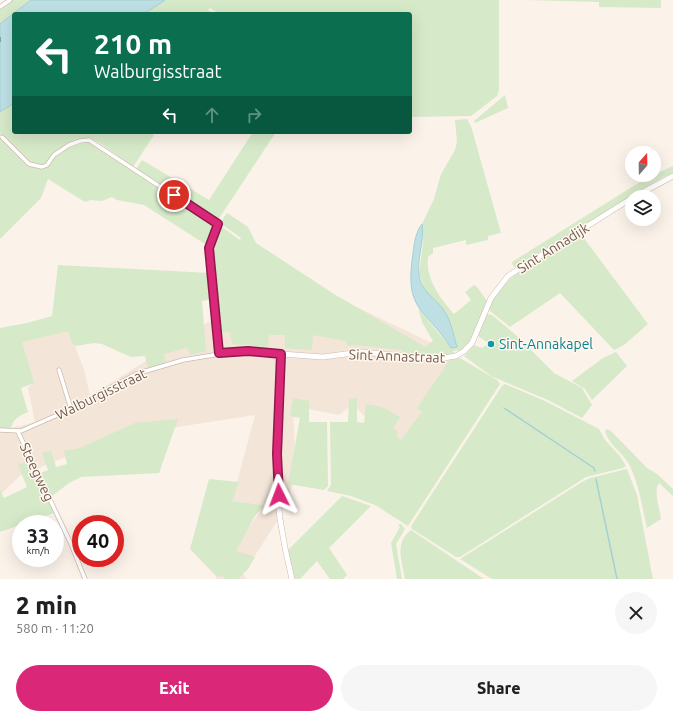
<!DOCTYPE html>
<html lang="en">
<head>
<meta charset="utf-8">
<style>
	:root { --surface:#fff; --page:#f6f6f6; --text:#202124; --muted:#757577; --accent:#db2777 }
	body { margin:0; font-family:Ubuntu,sans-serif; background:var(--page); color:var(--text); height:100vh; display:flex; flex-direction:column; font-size:15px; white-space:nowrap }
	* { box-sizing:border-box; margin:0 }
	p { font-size:13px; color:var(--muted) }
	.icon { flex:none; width:22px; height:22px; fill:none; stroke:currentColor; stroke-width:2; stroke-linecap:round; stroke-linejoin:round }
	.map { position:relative; height:579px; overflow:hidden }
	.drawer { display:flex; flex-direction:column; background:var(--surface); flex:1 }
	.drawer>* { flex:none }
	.top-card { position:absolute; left:12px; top:12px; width:400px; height:122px; border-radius:4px; box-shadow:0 4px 16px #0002; background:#0b6e4f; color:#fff; overflow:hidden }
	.needle { width:26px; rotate:20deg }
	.controls { position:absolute; left:625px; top:146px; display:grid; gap:8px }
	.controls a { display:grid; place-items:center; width:36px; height:36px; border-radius:50%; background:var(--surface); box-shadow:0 4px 16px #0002; font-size:20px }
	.speed { position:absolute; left:12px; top:515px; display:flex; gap:8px; font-size:20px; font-weight:700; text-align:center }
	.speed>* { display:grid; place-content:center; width:52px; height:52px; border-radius:50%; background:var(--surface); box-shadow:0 4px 16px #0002; line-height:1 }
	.speed small { font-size:10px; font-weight:400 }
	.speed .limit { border:6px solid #d22; background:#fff; color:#111 }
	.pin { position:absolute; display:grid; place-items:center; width:34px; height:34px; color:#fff; margin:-17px; border:2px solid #fff; border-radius:50%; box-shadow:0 1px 4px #0007 }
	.me { position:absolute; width:44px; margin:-22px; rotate:357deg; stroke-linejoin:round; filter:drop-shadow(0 0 3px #0008) }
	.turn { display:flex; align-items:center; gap:14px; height:84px; padding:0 16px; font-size:18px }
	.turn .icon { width:52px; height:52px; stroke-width:2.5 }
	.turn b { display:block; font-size:28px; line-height:34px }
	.lanes { display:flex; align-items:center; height:38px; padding:0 16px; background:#0003; justify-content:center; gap:20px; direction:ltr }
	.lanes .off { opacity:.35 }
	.round { display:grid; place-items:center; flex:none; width:42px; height:42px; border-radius:21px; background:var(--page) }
	.headline { display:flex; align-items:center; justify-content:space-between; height:68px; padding:0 16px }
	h1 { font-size:24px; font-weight:800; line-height:30px }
	.cta { display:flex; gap:8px; margin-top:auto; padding:8px 16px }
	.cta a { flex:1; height:46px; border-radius:24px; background:var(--accent); color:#fff; font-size:16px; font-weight:800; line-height:46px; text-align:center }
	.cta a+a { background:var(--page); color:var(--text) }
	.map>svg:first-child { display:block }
	.residential { fill:#f3e5d8 }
	.green { fill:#d6e9c8 }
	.water { fill:#bee0e4; stroke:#a5d0d6 }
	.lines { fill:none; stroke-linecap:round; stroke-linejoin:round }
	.stream { stroke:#a5d0d6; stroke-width:1.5 }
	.ferry { stroke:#45787f; stroke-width:1; stroke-dasharray:5 4; stroke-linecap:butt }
	.street-casing { stroke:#cdbbaf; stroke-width:5 }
	.secondary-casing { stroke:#d2bdb0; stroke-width:6 }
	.street { stroke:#fff; stroke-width:3.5 }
	.secondary { stroke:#fff; stroke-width:5 }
	.route-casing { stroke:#8e194d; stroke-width:10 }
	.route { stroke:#db2777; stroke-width:7 }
	.culture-dot { fill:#0f9aa8; stroke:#fef8ef; stroke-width:1.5 }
	.labels { text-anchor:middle; stroke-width:3; stroke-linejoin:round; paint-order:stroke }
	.street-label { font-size:14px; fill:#755a4e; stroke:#fef8ef }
	.culture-label { font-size:14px; fill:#0d838f; stroke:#fef8ef; text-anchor:start }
</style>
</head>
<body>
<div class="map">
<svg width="673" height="579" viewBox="0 0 673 579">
	<rect width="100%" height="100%" fill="#fbf3e9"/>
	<polygon class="residential" points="325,292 459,356 421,405 421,421 399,452 353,404 339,415 293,406 296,477 278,520 243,574 247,579 215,579 264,505 232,501 255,415 119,436 21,475 0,495 0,431 35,422 28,388 33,382 21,342 69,329 85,373 90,396 210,321"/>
	<g class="green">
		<polygon points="12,0 31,0 0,24 0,8"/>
		<polygon points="65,0 499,0 499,90 497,96 471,116 410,117 410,14 219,14 210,8 208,10 214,14 53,14"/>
		<polygon points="526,0 661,0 661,8 599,7 599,2"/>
		<polygon points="14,57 14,132 149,132 154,135 133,167 100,143 90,138 84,138 73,142 53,154 44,166 28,162 0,133 0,66"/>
		<polygon points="505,95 508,108 475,123 474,121"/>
		<path d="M455,120L467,119L471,126L501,233L488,236V240L466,245V240L433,248V253L428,257C425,279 441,299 454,314L471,300L465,292L474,285L477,287L487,301C478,318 477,341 459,352L458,350L453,351L454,354L434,357L405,354L401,350L356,345L347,346L346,341L313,335L312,350L285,348V335H269L268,347L232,344L230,332L218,333C216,311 206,244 218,227H222L240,240L241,238L220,223L227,213L248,227L256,243L334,294L425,347L433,341L422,322L418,308L451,348L442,307L425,291L419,273L423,243L422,224L434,199L441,174L455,150L457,142Z"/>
		<polygon points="253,132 276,132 218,220 215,220 136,169 142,160 209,200"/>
		<path d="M0,136L26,163L43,168C49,166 50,161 55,157C63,149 83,140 94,144L214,224L215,226L208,246L144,205L117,200L112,197L102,201L91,200L85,202L48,179L41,198L0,239Z"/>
		<polygon points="673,166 673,173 663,177 516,268 513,266 512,262 643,180"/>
		<path d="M580,233L648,324L624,345L614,350L560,293L510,327L489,310C488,284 559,246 580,233Z"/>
		<path d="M58,265L210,273L212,299L202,301L206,351L190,355L188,349L186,348L164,354L166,362L148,368L145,356L131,357L102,344L94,343L76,346L72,343L68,331L22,342L34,383L21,388L28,412C19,416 12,419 11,430L0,429V328L27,323L52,316Z"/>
		<polygon points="486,314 492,315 517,336 554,373 582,388 592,405 582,418 548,400 491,376 464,356 474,345 482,348 486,345 495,347 495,343 487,342 478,336"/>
		<polygon points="616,352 627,366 592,400 585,389 572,381 603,358"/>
		<polygon points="460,358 497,380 500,384 408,526 375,505 351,496 327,491 331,485 330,422 348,422 349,399 357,398 357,422 364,423 366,404 382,407 400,417 393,428 398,432 396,436 401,440 422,412 417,408 449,361"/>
		<polygon points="505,384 545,401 599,429 605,440 620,456 626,466 623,468 586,477 460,557 456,557 412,529 411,526 502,386"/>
		<polygon points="293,398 309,401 309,422 327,422 328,486 324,490 288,484 300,418 290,416"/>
		<polygon points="178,419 159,473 81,477 69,483 51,497 40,473 48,470 42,453 51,451 56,467 67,464 64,451 80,448 135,423"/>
		<path d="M607,429L612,432L647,468L657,474L673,489V496L659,483C653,491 660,509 661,519L647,528C642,507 639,483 629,464C622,452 609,445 605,431Z"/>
		<polygon points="31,460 54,513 0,532 0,490 4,498 27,487 18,465"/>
		<polygon points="627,469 637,495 653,579 492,579 460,559 582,482 590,478"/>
		<polygon points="209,479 239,482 232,501 264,505 255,516 236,551 255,557 248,569 238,579 225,579 222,575 217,577 190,549"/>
		<polygon points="342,496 371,506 329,548 347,575 343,579 330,579 317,561 300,579 293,579 287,551"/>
		<polygon points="398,524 401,524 405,529 396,544 402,579 397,579 391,543 400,527"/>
		<path d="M411,530L484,579H405C402,561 394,543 411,530Z"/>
	</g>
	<g class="water">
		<polygon points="31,0 165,0 144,14 14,14 14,103 0,112 0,24"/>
		<path d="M422,224C425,242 415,262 420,280C424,293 435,298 443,309C451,320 453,334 457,347L451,348C424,306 404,312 413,253C414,244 416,231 422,224Z"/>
	</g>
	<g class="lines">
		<g class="stream">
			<polyline points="504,408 594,468 595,471"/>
			<polyline points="596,479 617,579"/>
		</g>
		<polyline class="ferry" points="0,37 0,44"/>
		<defs>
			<g id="street">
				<polyline points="0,7 10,0"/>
				<polyline points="2,137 29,164 42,167 47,165 54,155 69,145 80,141 89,140 217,224 209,248 219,353"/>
				<polyline points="59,370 71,409"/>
				<polyline points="0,430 21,431 71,409 136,374 183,360 232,352 281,354"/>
				<polyline points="18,432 71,544 85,579"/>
			</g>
			<g id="secondary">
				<polyline points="634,197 673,176"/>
				<path d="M292,579C287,559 283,539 280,519C274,465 279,409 281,354L323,357L361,352L437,359L456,356L464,351L472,343L491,298L508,276L632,198"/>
			</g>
		</defs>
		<use href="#street" class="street-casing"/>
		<use href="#secondary" class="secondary-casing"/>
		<use href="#street" class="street"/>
		<use href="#secondary" class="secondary"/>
	</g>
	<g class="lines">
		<defs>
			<polyline id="route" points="174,195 218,224 209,248 219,353 248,351 281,354 277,454 279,495"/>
		</defs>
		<use href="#route" class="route-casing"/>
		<use href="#route" class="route"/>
	</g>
	<circle class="culture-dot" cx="491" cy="344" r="4"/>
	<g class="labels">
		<g class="street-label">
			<text transform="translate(553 248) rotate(-32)" y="5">Sint Annadijk</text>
			<text transform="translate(397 356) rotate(2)" y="5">Sint Annastraat</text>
			<text transform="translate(101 394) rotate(-26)" y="5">Walburgisstraat</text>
			<text transform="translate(37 472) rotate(65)" y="5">Steegweg</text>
		</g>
		<g class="culture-label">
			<text x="499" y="349">Sint-Annakapel</text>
		</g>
	</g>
</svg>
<div class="controls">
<a><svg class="needle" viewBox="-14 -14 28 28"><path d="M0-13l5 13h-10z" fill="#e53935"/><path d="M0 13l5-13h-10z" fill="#757577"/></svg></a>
<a><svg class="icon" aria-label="layers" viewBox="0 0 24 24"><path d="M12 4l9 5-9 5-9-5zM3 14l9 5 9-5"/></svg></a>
</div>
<div class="speed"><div>33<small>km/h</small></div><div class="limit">40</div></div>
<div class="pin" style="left:174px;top:195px;background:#d93025"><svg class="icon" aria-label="arrive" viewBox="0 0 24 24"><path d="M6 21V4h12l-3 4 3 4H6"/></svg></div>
<svg class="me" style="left:279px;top:495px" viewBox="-20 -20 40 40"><path d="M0-17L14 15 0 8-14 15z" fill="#db2777" stroke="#fff" stroke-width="4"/></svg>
<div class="top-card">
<div class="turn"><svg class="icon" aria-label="left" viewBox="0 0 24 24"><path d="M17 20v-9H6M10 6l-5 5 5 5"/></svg><div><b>210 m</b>Walburgisstraat</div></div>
<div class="lanes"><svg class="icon" aria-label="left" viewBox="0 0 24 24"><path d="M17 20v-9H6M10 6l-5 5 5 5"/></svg><svg class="icon off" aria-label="ahead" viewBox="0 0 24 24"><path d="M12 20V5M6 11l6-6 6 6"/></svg><svg class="icon off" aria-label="right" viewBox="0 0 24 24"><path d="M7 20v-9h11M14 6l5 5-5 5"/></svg></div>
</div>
</div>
<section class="drawer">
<div class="headline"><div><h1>2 min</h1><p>580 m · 11:20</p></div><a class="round"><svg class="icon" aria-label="close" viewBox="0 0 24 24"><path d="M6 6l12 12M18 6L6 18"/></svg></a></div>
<div class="cta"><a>Exit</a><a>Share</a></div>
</section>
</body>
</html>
